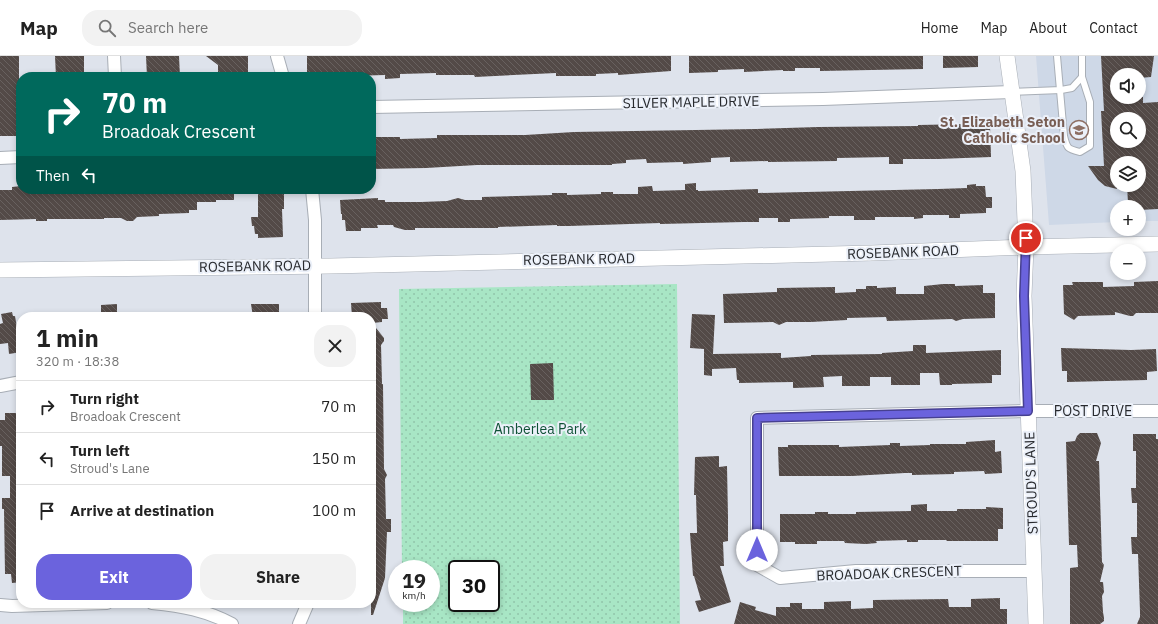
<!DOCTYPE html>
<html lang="en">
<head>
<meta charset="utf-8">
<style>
	:root { --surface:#fff; --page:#f2f2f2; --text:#222; --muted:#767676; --line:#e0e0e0; --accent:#6b63dd }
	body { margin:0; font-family:"IBM Plex Sans",sans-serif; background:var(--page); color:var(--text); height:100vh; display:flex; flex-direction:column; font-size:15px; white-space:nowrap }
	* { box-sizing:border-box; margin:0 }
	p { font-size:13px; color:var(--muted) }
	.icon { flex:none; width:22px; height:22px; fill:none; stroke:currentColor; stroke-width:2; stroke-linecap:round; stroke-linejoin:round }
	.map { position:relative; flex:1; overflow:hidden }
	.sheet { position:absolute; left:16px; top:256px; width:360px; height:296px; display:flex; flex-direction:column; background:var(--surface); border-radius:16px; box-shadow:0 2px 6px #0003 }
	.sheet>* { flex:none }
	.top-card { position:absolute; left:16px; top:16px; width:360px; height:122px; border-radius:16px; box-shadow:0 2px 6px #0003; background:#00695c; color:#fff; overflow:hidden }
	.tools { position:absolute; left:1110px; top:12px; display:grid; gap:8px }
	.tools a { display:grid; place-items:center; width:36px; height:36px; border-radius:50%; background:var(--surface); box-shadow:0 2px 6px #0003; font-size:20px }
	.speed { position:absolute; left:388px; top:504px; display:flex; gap:8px; font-size:20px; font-weight:700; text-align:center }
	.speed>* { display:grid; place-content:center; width:52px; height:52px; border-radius:50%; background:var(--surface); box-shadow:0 2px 6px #0003; line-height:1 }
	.speed small { font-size:10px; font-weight:400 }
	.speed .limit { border:2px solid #111; border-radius:6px; background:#fff; color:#111 }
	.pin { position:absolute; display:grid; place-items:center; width:34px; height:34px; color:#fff; margin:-17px; border:2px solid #fff; border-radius:50%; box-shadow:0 1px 4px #0007 }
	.me { position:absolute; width:44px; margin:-22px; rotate:0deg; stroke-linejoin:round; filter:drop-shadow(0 0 3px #0008) }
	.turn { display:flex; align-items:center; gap:14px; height:84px; padding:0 20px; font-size:18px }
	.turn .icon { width:52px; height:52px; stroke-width:2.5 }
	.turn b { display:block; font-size:28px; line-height:34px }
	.then { display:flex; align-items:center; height:38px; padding:0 20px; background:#0003; gap:8px; font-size:15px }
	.round { display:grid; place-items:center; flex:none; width:42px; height:42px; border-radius:16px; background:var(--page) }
	.overview { display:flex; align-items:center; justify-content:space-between; height:68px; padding:0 20px }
	h1 { font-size:24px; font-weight:700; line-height:30px }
	.cta { display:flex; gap:8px; margin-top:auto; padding:8px 20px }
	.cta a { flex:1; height:46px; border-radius:16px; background:var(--accent); color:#fff; font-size:16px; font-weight:700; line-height:46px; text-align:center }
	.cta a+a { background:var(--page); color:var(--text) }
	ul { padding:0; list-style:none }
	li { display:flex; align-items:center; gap:12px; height:52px; padding:0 20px; border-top:1px solid var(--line) }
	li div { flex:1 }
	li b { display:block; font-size:15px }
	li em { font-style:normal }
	header { display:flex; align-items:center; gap:24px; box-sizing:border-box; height:56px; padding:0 20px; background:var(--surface); border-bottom:1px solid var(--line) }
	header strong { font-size:19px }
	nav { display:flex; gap:22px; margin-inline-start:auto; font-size:14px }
	.search { width:280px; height:36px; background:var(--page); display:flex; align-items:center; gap:10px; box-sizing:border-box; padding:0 14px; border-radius:16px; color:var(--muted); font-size:15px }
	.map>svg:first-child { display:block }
	.built { fill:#ced8e7; fill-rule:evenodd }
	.park { fill:url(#park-dots); fill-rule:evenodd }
	.building { fill:url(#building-back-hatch); fill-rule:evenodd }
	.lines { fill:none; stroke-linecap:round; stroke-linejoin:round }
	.service-casing { stroke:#a8aeb6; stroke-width:8 }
	.minor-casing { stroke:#a8aeb6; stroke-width:14 }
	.tertiary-casing { stroke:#a8aeb6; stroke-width:16 }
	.service { stroke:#fff; stroke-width:6 }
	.minor { stroke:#fff; stroke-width:12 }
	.tertiary { stroke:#fff; stroke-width:15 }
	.route-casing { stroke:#464090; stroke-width:10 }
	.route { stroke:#6b63dd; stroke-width:7 }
	.labels { text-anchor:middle; stroke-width:4; stroke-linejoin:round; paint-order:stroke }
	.street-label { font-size:14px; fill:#282a2e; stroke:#ebf0f9 }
	.education-label { font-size:14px; font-weight:bold; fill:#785e54; stroke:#ebf0f9; text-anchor:end }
	.park-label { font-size:14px; fill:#0f5136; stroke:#ebf0f9 }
</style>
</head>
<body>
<header>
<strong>Map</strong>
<div class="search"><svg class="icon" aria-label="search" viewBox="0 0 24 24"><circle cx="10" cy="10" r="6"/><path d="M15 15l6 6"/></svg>Search here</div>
<nav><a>Home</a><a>Map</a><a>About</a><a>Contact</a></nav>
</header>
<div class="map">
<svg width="1158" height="568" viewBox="0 0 1158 568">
	<defs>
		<pattern id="park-dots" width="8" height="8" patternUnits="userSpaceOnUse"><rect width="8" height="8" fill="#a8e6c5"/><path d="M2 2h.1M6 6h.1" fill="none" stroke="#91c5aa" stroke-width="1.8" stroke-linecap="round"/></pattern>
		<pattern id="building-back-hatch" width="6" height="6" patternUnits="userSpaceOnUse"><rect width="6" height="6" fill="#534a47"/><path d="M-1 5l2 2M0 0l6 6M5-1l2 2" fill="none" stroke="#68615f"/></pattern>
	</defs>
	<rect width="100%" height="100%" fill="#dee3ec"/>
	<path class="built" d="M1036,0H1158V165H1139V151H1117V166L1049,169ZM1117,19H1139V41H1117ZM1117,63H1139V85H1117ZM1117,107H1139V129H1117Z"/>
	<path class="park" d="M677,228L680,568H403V547H431V513H402L399,233ZM457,513H491V547H457Z"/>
	<g class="building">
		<polygon points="0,0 19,0 19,33 21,33 21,77 19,77 19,80 0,80"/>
		<polygon points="55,0 84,0 84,21 56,21"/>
		<polygon points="146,0 179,0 180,21 147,21"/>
		<polygon points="206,0 248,0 248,21 218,21 218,9"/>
		<polygon points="307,0 671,0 671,15 618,19 618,17 596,18 596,20 556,20 556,17 475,21 474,19 436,19 436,17 400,18 400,22 385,23 385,19 310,21 310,17 307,17"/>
		<polygon points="689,0 923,0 923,13 820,15 820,12 795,12 795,15 783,15 783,14 744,16 744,13 718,14 718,16 689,17"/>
		<polygon points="943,0 978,0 978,11 943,12"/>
		<path d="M1101,0H1154L1151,21L1139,22V19H1117V41H1143V47L1158,46V153L1139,154L1137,147H1128L1127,129H1139V107H1117V133L1105,130L1098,124L1088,110H1104L1101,55H1104ZM1117,63H1139V85H1117Z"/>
		<polygon points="969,68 969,71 990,69 991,101 938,103 903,103 903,108 889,108 889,101 837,102 837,105 768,106 768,105 730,106 730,101 711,102 711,106 683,108 683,106 647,107 646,103 626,104 626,107 612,108 612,109 477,109 426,112 371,113 371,81 400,81 400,83 437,82 437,79 525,79 574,76 756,73 818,71 918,70 918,69"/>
		<polygon points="696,127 696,134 698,134 698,135 758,133 758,137 938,133 967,132 967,129 976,128 976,130 985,130 986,141 992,141 992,152 986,152 986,157 960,158 960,162 949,162 949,159 923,159 923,162 914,163 914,161 875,161 875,164 854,164 854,160 829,160 829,162 790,163 790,166 778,166 778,162 759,162 759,166 744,166 660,168 660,167 569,170 557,170 557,169 498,171 498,172 415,172 415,174 405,174 394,171 393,169 377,169 378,172 361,172 361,175 346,175 345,164 342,164 342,158 341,158 340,144 378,142 378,144 385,144 385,146 421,146 447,145 458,142 465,144 482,144 482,141 552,139 552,137 567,137 567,139 601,138 601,136 613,136 613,138 638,138 638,131 652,130 653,135 685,134 685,128"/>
		<polygon points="21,130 21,133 234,133 234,144 216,144 216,146 197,146 197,154 189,154 189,157 159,158 159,160 137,161 133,165 127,165 121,162 104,162 104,163 47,163 47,165 36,165 36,163 0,164 0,134 12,134 12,131"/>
		<polygon points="258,133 284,133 284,153 282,153 283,181 258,182 258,178 255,178 254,170 252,170 251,161 258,161"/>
		<polygon points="1158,225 1158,257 1136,257 1133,260 1130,260 1115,256 1115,259 1078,260 1074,264 1064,258 1063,229 1073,229 1072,226 1103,226 1103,231 1134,230 1134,226"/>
		<polygon points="943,228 955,228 955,230 983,229 983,237 995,237 995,262 963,263 956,265 952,263 887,265 886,261 847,262 847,264 811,266 786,266 779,269 773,266 724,267 723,238 777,236 777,232 835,231 835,237 856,236 856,233 866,233 866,230 877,230 877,232 896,231 896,238 924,238 924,230"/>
		<polygon points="381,246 381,252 387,252 388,263 382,263 382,266 372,267 384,282 384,285 381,289 382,328 383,328 384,413 387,419 385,423 386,463 391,463 391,476 387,476 385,522 373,559 371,559 371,261 352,261 351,247"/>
		<polygon points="117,248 117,261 101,261 101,249"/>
		<polygon points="251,248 279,248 279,261 253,261"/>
		<polygon points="12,256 13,260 15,260 21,296 9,298 8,287 0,288 0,268 3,267 1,258"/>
		<polygon points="692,258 715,259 713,298 781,297 781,302 811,300 811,299 882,298 882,297 913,295 913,289 926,289 926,297 1001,294 1001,319 992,319 992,327 952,328 952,329 940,329 939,317 920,317 920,329 891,329 891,321 870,321 870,330 842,330 842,320 823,321 824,331 793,332 793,326 739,327 739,324 737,324 736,312 712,313 712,320 704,319 704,293 690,292"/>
		<polygon points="1061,292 1131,294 1156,293 1157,315 1147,316 1147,324 1067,326 1067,315 1062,315"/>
		<polygon points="553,307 554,344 531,344 530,308"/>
		<polygon points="5,357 16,357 17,407 21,407 21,526 12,527 11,518 5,518 4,453 2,453 2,442 10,442 10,420 2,420 2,390 0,390 0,364 5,364"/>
		<polygon points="1080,377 1097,377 1101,387 1096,405 1099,405 1102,506 1104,509 1100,526 1103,526 1104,536 1102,540 1103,556 1104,562 1104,565 1100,568 1070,568 1070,512 1078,511 1077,489 1069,489 1066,386 1075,385 1077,380"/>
		<polygon points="1133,378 1156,378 1156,383 1158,383 1158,568 1137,568 1140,561 1140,556 1138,498 1132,498 1131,481 1137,481 1137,447 1132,447 1131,432 1136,432 1136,395 1133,395"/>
		<polygon points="995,384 995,396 1001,395 1002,417 985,418 984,415 954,416 954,418 912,419 912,417 905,417 852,420 779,420 778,391 788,391 788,389 839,389 839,391 890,389 890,387 900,387 900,390 930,389 930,388 966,388 966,386"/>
		<polygon points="719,400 719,411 727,410 728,461 728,485 723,486 724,510 720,510 731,546 699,556 695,545 701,544 694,520 693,520 690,477 697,477 697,475 696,439 694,439 695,401"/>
		<polygon points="927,448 927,455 957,455 957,453 986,453 986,451 1003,452 1003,473 998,473 998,485 946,485 947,484 918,484 918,486 907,486 907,484 876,485 877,487 866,488 845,487 844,485 817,485 817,488 795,488 795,486 780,486 780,458 815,458 815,456 828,456 828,458 856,458 856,456 911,455 911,449"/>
		<polygon points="1000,542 1000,553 1007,553 1007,568 734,568 740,546 756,551 755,554 776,560 776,551 790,551 790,547 802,547 802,553 824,553 824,546 851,545 851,553 873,552 873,544 948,543 949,551 971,551 971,543"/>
	</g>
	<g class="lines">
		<defs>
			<g id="service">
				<path d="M1057,0L1064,80C1067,93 1068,93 1080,96L1090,90V46L1082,21"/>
				<polyline points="1012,36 1061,34 1072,32 1082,21 1082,0"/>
			</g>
			<g id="minor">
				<polyline points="114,0 115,21"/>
				<polyline points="277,0 283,21"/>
				<polyline points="371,51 823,43 1011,36"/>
				<polyline points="0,102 21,101"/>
				<polyline points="312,133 315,164 315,261"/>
				<polyline points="0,330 21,326"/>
				<polyline points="1034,515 856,515 780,522 757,509 757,362 1028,355 1158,355"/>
				<path d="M152,547C183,550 205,554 232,568"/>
				<polyline points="0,549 12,550 107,547"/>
				<polyline points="299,568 308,547"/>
			</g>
			<g id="tertiary">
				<polyline points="1007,0 1023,115 1026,191 1024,240 1036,568"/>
				<polyline points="0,214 331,210 872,197 1026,191 1158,188"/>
			</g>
		</defs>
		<use href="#service" class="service-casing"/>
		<use href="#minor" class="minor-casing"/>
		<use href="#tertiary" class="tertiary-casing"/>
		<use href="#service" class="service"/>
		<use href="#minor" class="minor"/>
		<use href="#tertiary" class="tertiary"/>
	</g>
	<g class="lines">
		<defs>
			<polyline id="route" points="757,494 757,362 1028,355 1024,240 1026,182"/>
		</defs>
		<use href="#route" class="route-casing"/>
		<use href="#route" class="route"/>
	</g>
	<defs>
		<symbol id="school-ring" viewBox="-11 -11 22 22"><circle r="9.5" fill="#ebf0f9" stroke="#8d6e63" stroke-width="1.5"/><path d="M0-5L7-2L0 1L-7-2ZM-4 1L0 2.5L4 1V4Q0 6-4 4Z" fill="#8d6e63"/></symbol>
	</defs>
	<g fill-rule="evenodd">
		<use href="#school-ring" x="1068" y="63" width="22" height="22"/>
	</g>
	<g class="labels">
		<g class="street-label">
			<text transform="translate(691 46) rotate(-1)" y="5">SILVER MAPLE DRIVE</text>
			<text transform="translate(903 196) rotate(-2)" y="5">ROSEBANK ROAD</text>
			<text transform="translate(579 203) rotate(-1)" y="5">ROSEBANK ROAD</text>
			<text transform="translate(255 210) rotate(-1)" y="5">ROSEBANK ROAD</text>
			<text x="1093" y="360">POST DRIVE</text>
			<text transform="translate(1031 427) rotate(-92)" y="5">STROUD'S LANE</text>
			<text transform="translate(889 517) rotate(-2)" y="5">BROADOAK CRESCENT</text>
		</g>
		<g class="education-label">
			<text x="1065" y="71">St. Elizabeth Seton<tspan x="1065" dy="16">Catholic School</tspan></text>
		</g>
		<g class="park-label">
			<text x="540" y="378">Amberlea Park</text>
		</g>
	</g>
</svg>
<div class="tools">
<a><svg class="icon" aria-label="sound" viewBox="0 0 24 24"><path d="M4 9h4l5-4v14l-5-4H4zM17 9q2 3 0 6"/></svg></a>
<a><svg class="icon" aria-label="search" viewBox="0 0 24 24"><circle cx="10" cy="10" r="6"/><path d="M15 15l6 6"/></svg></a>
<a><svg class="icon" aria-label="layers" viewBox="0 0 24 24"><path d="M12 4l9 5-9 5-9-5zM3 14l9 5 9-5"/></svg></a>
<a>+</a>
<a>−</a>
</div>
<div class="speed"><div>19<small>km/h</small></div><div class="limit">30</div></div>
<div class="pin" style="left:1026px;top:182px;background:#d93025"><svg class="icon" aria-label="arrive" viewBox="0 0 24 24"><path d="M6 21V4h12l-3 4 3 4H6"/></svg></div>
<svg class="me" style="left:757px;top:494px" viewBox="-20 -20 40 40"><circle r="19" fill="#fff"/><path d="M0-13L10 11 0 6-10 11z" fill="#6b63dd"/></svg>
<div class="top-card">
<div class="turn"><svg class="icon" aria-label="right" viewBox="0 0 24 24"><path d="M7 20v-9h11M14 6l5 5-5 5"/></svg><div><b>70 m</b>Broadoak Crescent</div></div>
<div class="then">Then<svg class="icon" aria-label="left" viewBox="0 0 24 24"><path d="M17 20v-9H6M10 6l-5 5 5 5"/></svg></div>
</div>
<section class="sheet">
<div class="overview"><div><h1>1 min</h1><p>320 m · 18:38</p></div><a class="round"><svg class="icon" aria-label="close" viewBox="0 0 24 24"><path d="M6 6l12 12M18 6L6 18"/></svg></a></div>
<ul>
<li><svg class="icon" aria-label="right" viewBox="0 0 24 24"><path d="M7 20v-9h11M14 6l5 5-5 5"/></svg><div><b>Turn right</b><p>Broadoak Crescent</p></div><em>70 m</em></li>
<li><svg class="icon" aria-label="left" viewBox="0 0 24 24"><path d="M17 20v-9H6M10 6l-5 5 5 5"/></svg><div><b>Turn left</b><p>Stroud's Lane</p></div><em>150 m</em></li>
<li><svg class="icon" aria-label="arrive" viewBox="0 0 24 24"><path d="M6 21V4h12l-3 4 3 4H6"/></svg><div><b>Arrive at destination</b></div><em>100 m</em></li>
</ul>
<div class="cta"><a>Exit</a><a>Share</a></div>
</section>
</div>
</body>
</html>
